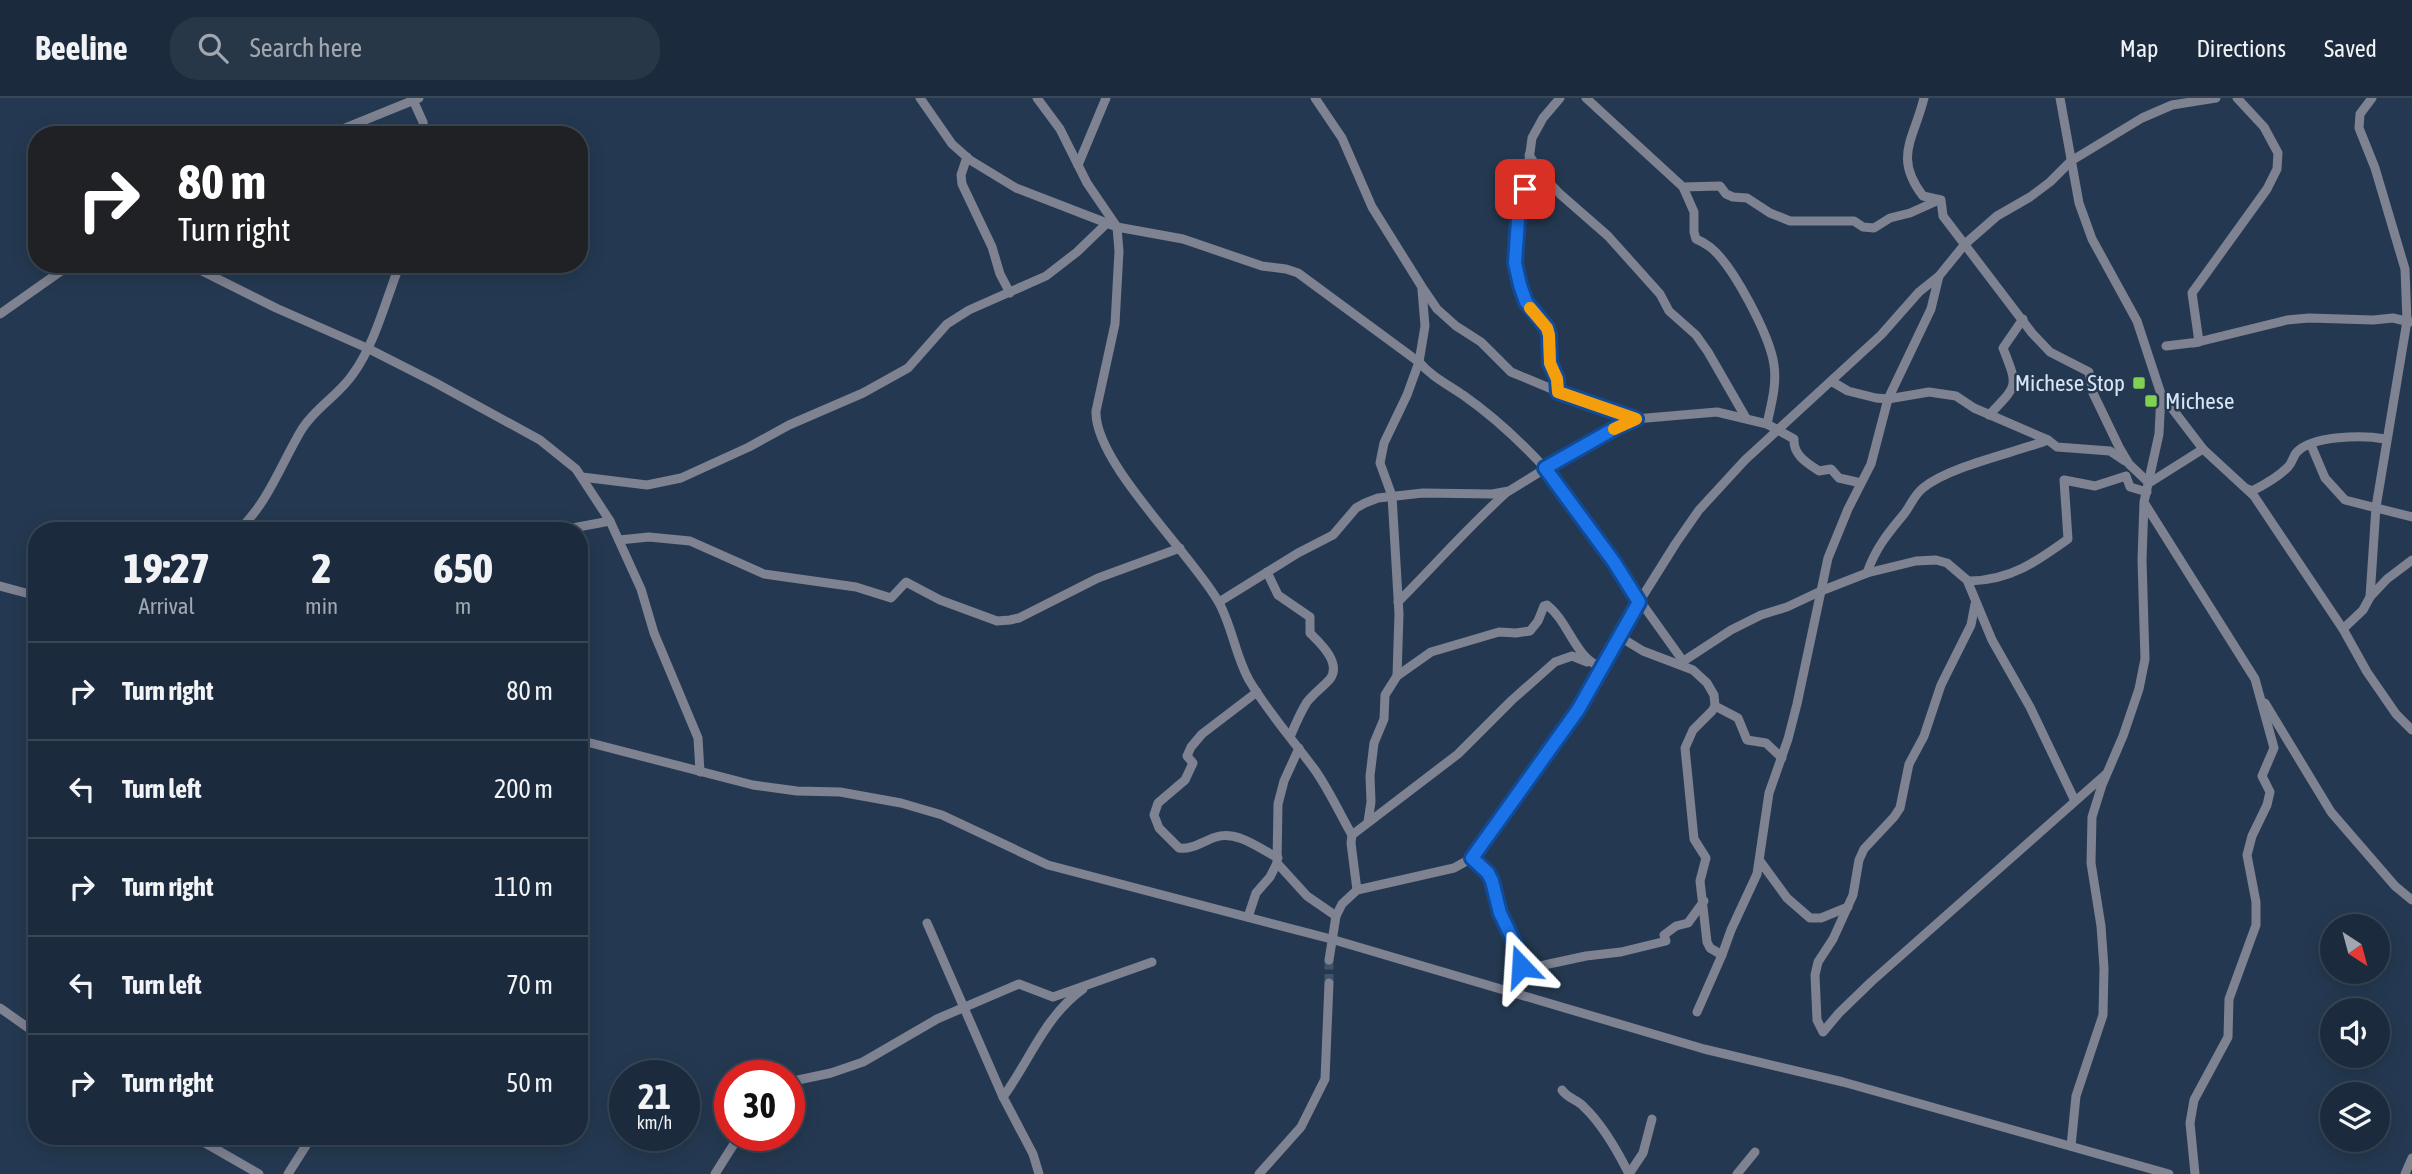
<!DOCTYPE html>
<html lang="en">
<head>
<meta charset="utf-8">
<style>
	:root { --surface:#1b2b3d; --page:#283748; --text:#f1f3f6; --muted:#a0a7b0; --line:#394757 }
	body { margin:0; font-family:"Asap Condensed",sans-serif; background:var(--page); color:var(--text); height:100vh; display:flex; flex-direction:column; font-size:26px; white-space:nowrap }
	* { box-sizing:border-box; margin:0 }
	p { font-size:23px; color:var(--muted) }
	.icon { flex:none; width:38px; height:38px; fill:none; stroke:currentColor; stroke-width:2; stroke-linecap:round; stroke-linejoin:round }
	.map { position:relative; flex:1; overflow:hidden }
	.panel { position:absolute; left:28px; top:424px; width:560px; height:623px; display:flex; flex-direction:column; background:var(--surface); border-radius:28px; box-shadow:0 4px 18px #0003,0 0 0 2px var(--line) }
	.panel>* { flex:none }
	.banner { position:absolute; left:28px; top:28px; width:560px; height:147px; border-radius:28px; box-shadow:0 4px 18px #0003,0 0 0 2px var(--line); background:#202124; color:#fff; overflow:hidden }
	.needle { width:46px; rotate:144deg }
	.tools { position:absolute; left:2320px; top:816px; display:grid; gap:14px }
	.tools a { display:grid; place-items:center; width:70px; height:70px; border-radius:50%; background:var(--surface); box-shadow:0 4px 18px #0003,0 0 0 2px var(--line); font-size:35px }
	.speed { position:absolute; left:609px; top:962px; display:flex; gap:14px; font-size:35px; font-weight:700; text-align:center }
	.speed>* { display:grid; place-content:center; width:91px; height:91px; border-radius:50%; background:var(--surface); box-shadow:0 4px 18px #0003,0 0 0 2px var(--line); line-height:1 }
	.speed small { font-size:18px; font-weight:400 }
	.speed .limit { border:10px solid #d22; background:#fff; color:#111 }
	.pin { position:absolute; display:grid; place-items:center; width:60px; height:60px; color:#fff; margin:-30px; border-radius:14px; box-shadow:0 4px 10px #0006 }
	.me { position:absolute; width:77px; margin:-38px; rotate:340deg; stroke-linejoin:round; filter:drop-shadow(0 0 5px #0008) }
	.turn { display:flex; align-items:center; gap:24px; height:147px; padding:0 35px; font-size:32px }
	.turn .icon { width:91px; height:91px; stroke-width:2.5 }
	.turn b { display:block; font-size:49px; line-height:60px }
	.eta { display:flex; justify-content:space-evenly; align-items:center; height:119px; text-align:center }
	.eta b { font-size:42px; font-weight:800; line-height:49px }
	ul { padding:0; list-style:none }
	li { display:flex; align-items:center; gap:21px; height:98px; padding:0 35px; border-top:2px solid var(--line) }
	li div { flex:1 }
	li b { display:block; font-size:26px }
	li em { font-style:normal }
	header { display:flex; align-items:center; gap:42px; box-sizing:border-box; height:98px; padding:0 35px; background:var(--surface); border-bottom:2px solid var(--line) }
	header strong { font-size:33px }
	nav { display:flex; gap:38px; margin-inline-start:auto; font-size:24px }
	.search { width:490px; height:63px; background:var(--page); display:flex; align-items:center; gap:18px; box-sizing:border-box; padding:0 24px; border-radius:28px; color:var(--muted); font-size:26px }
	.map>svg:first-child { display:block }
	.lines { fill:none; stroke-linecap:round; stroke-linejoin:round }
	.minor-tunnel { stroke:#3f5369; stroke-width:9; stroke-dasharray:9 4.5; stroke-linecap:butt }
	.minor { stroke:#7e8291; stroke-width:9 }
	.route-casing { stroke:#114b97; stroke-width:18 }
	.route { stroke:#1a73e8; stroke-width:12 }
	.slow { stroke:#f59e0b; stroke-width:12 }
	.poi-dot { fill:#80d051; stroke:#243951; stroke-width:2.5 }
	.labels { text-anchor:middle; stroke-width:5; stroke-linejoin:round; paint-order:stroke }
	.poi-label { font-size:23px; fill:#d7e4f3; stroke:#243951; text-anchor:end }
</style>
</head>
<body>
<header>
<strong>Beeline</strong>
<div class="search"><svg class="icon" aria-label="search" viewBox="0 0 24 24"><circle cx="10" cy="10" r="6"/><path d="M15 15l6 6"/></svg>Search here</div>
<nav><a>Map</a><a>Directions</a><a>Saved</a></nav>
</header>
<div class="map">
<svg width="2412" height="1076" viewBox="0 0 2412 1076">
	<rect width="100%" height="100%" fill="#243951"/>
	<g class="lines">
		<polyline class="minor-tunnel" points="1329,885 1329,862"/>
		<g class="minor">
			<polyline points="412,0 423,24 425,37"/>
			<path d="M920,0L952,46L970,62L1016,90L1117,129L1183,141L1262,168L1286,171L1298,175L1419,264C1432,279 1447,286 1463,297C1493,318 1520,343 1545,370L1683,563"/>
			<path d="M1037,0L1060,31L1087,85L1117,129L1119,153L1115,226L1096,313C1094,364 1190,454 1218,503C1232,527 1235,557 1249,582C1268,614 1293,642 1315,672C1329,692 1340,716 1352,737L1351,745L1357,792"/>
			<path d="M1315,0L1342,40L1372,109L1422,189L1437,211L1456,228L1481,244L1511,274L1571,299L1635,321L1717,314L1767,326L1794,341C1793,357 1807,365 1819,373L1831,371L1839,380L1861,385"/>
			<polyline points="1586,0 1683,89 1720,88 1726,96 1733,99 1747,100 1770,115 1790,123 1854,123 1863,129 1874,130 1890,120 1910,115 1939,102"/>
			<path d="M1924,0C1914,41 1893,59 1923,98L1941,102L1943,118L2032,235L2050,254L2089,274L2093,295L2119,349L2129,366L2149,385L2203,351"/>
			<polyline points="2060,0 2079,105 2092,141 2137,223 2161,296 2203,351 2254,398 2343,531 2367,574 2396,616 2412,632"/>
			<polyline points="328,37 419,0"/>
			<polyline points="1529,57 1544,79 1560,96 1608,138 1660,196 1669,213 1696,237 1708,254 1746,320"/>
			<polyline points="967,59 961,77 962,86 992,149 1000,176 1010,195"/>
			<polyline points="1078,67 1106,0"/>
			<path d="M1683,89L1694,114V134L1696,141C1701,143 1706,146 1710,149C1733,167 1770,238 1774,267C1777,287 1771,307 1767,326"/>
			<polyline points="188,166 276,210 367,250 434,284 540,342 576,371 610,423 641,491 654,535 698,640 700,674"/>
			<polyline points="0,216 71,166"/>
			<polyline points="2194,245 2287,222 2309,220 2373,222 2393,220 2410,224"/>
			<polyline points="2166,248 2199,244 2192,195 2267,91 2277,71 2278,55 2264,29 2237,0"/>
			<polyline points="1831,283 1848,293 1876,300 1888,301 1929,294 1956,298 1974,310 2048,342 2057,349 2110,353 2125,363"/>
			<polyline points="1558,294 1557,280 1550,265 1549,237 1526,203 1520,188 1515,157 1519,108 1525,91 1532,40 1543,20 1560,0"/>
			<path d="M1989,317C2019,286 2018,289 2003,250L2023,221"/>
			<polyline points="2311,347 2325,380 2345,402 2412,419"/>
			<polyline points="582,379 647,387 681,380 749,349 789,327 863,295 908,270 947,226 969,212 1046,178 1077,154 1106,126"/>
			<path d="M2248,391L2252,393C2264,387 2278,379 2288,369C2292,365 2293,359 2296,355C2311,337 2364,337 2385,341"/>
			<polyline points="2145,406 2255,581 2274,650 2262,678 2270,694 2267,707 2252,738 2247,757 2256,804 2256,827 2229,901 2228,939 2194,1002 2190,1025 2195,1076"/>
			<path d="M239,432C269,403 281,366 302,331C316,309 339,297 353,276C375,246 386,201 400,166"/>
			<polyline points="562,432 610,423"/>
			<polyline points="619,442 649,439 690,443 764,476 856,489 891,500 906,484 940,502 997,523 1010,522 1019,520 1098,480 1180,450"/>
			<path d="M1267,474L1278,497L1310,519V535C1320,545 1342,565 1330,581C1323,589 1314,595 1307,604C1300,615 1295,627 1290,639"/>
			<path d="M1867,475C1875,451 1888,435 1904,416C1911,407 1914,397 1923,390C1950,368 2014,355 2048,342"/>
			<path d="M1970,483C2011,482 2036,464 2068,441L2064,382L2095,388L2126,378L2130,389L2147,394"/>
			<polyline points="0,488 37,498"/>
			<polyline points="2370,499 2387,481 2412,462"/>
			<polyline points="1219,504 1298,455 1333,437 1356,410 1365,405 1378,400 1423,395 1492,396 1509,393 1577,351 1635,321"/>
			<path d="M1398,504C1435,467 1468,429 1507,394"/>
			<polyline points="1975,506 1971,527 1941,587 1924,638 1909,666 1900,710 1894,719 1864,751 1859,762 1853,797 1833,841 1818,864 1815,877 1817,922 1823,934 1839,915 1871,884 2106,676"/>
			<polyline points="2343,531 2363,512 2370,499 2376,409 2407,223 2405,171 2375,70 2359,30 2360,16 2372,0"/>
			<polyline points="1620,539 1643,553 1693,572 1707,585 1714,597 1715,608 1712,613 1693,632 1685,650 1694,741 1706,760 1700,783 1707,844 1710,850 1722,857"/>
			<polyline points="1679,566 1731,532 1761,517 1787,509 1821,493 1867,475 1916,463 1936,462 1947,465 1967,482 1992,542 2030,609 2075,703"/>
			<polyline points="1397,578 1399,516 1392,398 1380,365 1384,345 1407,297 1419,264 1425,228 1422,192"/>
			<path d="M1257,594L1202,636L1191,649L1187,658L1193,665L1185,682L1158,705L1154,717L1159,730L1179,750C1192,752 1203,743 1216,739C1237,732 1260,751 1278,760"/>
			<polyline points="2265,605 2331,714 2395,788 2412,802"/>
			<polyline points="1715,608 1738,620 1747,642 1766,645 1782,660"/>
			<polyline points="579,642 753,687 797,693 840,694 901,705 942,717 1048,767 1331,841 1704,951 1843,984 2169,1076"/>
			<path d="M1368,724L1371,704L1370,678L1374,645L1384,621L1385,597L1397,578L1431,554L1499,534L1516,535L1530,533L1538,523L1544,508L1547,507C1569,524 1575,560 1601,569"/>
			<polyline points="1352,737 1458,656 1512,602 1555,564 1572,558 1587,564"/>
			<polyline points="1472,760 1488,775 1492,783 1500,815 1520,860 1521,872 1515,894"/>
			<polyline points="1760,763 1787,800 1810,820 1821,820 1848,809"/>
			<polyline points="1277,765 1307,798 1336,818"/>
			<polyline points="1248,819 1256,795 1270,779 1277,765 1278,706 1284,683 1299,650"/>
			<polyline points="927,825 1003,999 1033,1056 1039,1076"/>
			<polyline points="1329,862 1336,818 1342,806 1357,792 1454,770 1472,760 1578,612 1639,504 1676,445 1699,412 1745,362 1881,237 1919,194 1939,178 1965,146 1997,118 2030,99 2050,84 2071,63 2142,20 2172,7 2216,0"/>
			<polyline points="1521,872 1586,858 1621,854 1666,843 1664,837 1676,828 1688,825 1704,803"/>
			<polyline points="0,910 37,936"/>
			<polyline points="1697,914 1722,857 1731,832 1757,776 1769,695 1788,641 1797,606 1828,460 1848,411 1871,366 1888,301 1931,211 1939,178"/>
			<polyline points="789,986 798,982 831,975 863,964 937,921 1019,886 1053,899 1152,864"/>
			<path d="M1562,992C1567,1000 1578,1002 1584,1009C1603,1027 1617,1052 1629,1076"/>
			<path d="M1003,999C1030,962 1045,918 1083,891"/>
			<polyline points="193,1038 259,1076"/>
			<polyline points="2071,1048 2076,998 2103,917 2104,870 2101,828 2091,765 2092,719 2102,687 2123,638 2139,591 2145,561 2142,462 2144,404 2159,336 2161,296"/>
			<polyline points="288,1076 312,1038"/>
			<polyline points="715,1076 739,1038"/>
			<polyline points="1259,1076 1301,1029 1325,981 1329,885"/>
			<polyline points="1629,1076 1643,1055 1652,1021"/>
			<polyline points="1737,1076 1755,1054"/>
			<polyline points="2405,1076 2412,1060"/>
		</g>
	</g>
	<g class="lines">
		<defs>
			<polyline id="route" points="1521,868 1515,846 1500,815 1492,783 1488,775 1472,760 1578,612 1639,504 1614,464 1545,370 1619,328 1636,321 1558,294 1557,281 1550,265 1549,237 1547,230 1526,204 1520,187 1515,165 1519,108 1525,91"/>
		</defs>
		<use href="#route" class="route-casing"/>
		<use href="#route" class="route"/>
		<polyline class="slow" points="1530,210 1547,230 1549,237 1550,265 1557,281 1558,294 1636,321 1614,331"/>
	</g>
	<g class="poi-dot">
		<rect x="2132" y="278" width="14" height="14" rx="3.5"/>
		<rect x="2144" y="296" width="14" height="14" rx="3.5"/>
	</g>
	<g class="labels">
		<g class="poi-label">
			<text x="2125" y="293">Michese Stop</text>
			<text x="2165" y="311" text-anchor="start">Michese</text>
		</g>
	</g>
</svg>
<div class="tools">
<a><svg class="needle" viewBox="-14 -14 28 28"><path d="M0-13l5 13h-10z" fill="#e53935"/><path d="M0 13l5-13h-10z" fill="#a0a7b0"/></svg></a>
<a><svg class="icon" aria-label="sound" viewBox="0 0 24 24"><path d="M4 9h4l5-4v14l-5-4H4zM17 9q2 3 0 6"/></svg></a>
<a><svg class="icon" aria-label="layers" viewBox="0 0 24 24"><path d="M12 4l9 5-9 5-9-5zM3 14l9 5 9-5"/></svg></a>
</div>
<div class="speed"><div>21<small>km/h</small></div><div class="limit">30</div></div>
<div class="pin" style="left:1525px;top:91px;background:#d93025"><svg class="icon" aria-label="arrive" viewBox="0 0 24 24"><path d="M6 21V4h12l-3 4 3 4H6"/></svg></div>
<svg class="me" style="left:1521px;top:868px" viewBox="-20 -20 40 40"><path d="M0-17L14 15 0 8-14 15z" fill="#1a73e8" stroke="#fff" stroke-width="4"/></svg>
<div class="banner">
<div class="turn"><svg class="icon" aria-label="right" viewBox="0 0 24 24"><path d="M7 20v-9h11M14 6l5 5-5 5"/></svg><div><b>80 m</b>Turn right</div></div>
</div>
<section class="panel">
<div class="eta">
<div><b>19:27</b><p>Arrival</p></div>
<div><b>2</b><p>min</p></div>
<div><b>650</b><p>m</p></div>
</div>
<ul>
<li><svg class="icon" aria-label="right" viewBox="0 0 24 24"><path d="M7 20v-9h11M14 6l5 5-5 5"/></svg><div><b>Turn right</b></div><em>80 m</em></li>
<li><svg class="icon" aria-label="left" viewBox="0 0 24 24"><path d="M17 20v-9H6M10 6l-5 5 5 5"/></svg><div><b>Turn left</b></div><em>200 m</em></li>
<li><svg class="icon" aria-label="right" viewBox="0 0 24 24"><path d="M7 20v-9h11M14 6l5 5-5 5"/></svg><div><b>Turn right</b></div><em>110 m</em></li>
<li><svg class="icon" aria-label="left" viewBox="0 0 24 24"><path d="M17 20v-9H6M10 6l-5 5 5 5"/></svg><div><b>Turn left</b></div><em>70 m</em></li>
<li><svg class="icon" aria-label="right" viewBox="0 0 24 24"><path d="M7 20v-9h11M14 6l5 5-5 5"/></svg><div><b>Turn right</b></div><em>50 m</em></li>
</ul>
</section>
</div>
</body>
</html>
